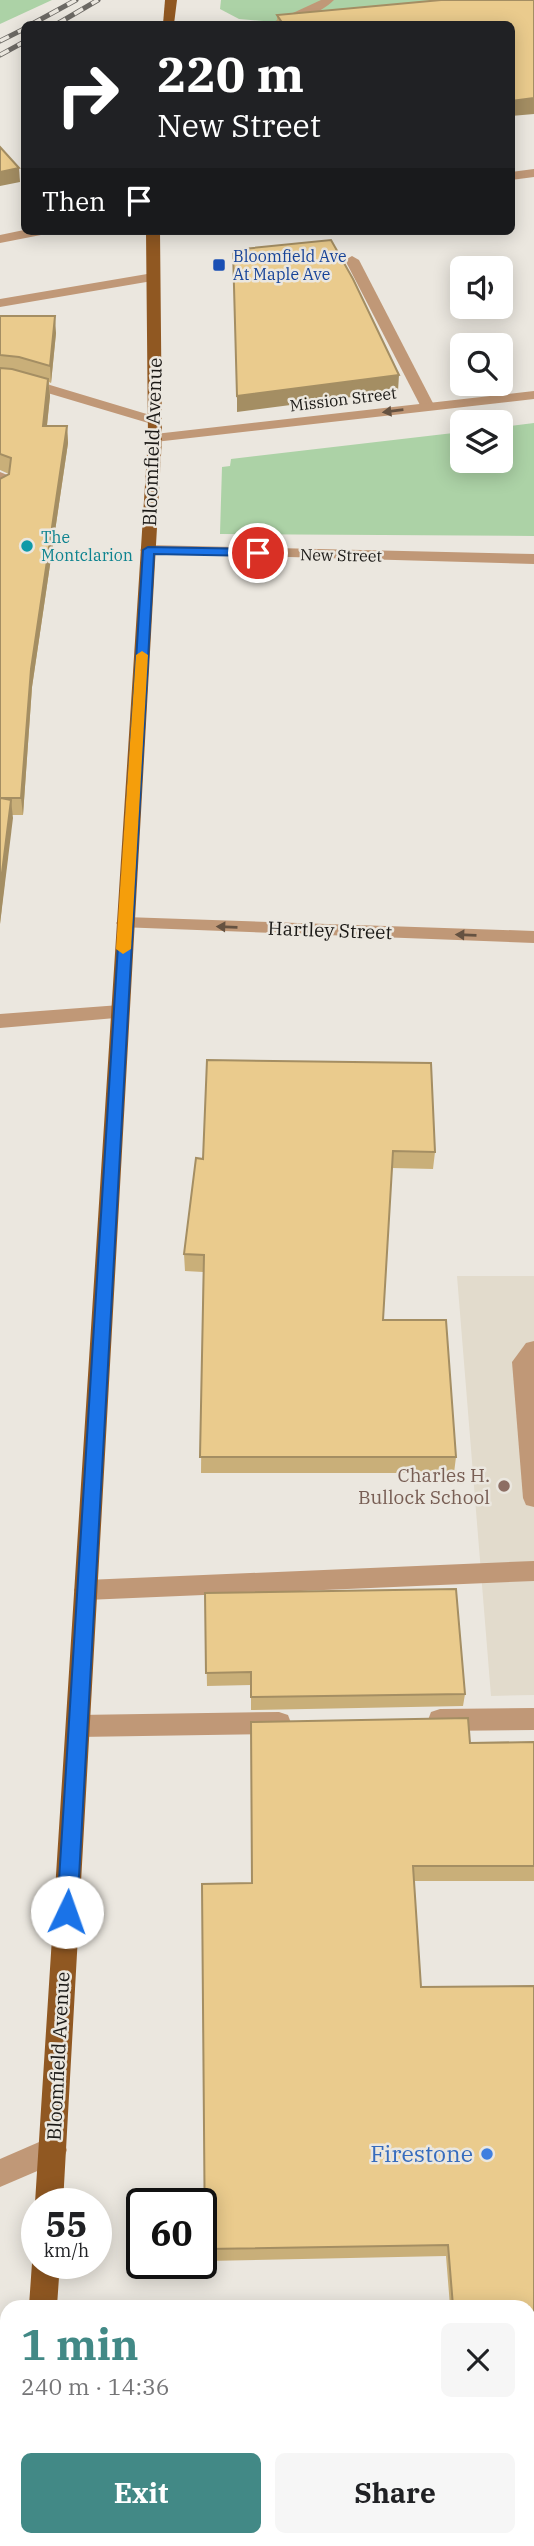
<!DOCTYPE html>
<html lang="en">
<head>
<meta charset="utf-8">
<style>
	:root { --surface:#fff; --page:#f6f6f6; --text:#202124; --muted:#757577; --accent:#428986 }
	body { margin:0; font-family:"IBM Plex Serif",serif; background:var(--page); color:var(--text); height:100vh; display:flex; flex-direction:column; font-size:26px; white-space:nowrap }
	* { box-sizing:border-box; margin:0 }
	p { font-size:23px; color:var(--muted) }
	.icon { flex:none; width:38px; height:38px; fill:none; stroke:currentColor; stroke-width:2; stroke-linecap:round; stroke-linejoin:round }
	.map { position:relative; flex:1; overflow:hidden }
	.side { position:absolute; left:0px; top:2300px; width:536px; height:247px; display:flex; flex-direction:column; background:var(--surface); border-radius:21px 21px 0 0; box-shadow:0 4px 18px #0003 }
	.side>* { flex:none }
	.guide { position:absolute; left:21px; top:21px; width:494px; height:214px; border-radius:10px; box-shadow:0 4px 18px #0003; background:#202124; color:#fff; overflow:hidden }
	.tools { position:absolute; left:450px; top:256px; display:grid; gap:14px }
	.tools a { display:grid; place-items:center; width:63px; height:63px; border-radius:10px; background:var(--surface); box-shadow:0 4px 18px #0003; font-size:35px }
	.speed { position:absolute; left:21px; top:2188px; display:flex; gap:14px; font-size:35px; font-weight:700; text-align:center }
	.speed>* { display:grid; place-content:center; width:91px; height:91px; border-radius:50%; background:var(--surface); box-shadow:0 4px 18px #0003; line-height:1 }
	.speed small { font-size:18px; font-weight:400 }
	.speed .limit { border:4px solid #111; border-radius:10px; background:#fff; color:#111 }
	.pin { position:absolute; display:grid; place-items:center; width:60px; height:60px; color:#fff; margin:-30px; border:4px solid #fff; border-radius:50%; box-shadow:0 2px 7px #0007 }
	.me { position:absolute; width:77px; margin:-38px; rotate:3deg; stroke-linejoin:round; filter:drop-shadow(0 0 5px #0008) }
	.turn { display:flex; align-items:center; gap:24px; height:147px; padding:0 21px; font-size:32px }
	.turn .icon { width:91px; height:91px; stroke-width:2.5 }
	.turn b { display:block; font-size:49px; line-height:60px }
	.then { display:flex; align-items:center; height:66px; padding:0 21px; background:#0003; gap:14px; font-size:26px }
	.round { display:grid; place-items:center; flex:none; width:74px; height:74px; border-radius:10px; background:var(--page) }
	.overview { display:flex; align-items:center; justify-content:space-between; height:119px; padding:0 21px }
	h1 { font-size:42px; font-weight:800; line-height:52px; color:var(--accent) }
	.button { display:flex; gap:14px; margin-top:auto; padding:14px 21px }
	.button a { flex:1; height:80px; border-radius:10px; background:var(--accent); color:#fff; font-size:28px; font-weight:800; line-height:80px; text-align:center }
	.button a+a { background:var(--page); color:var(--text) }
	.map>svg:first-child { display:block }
	.built { fill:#e2dbcc }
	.green { fill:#acd2a6 }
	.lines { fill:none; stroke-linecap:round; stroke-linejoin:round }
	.service { fill:#c09877; fill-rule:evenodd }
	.minor { fill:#c09877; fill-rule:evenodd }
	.primary { fill:#905822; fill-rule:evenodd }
	.rail-casing { stroke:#6c6964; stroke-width:5 }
	.rail { stroke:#ebe7df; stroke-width:3.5; stroke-dasharray:10; stroke-linecap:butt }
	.wall { fill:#c9af79 }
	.shaded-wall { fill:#a48e63 }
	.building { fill:#eacb8d; stroke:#a48e63; stroke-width:2 }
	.oneway { fill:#655241 }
	.route { fill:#1a73e8; stroke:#114b97; stroke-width:2 }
	.slow { fill:#f59e0b }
	.transit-dot { fill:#1a4fb4; stroke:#ebe7df; stroke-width:2.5 }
	.culture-dot { fill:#0f9aa8; stroke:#ebe7df; stroke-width:2.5 }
	.education-dot { fill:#8d6e63; stroke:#ebe7df; stroke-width:2.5 }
	.shop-dot { fill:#3f7fe0; stroke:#ebe7df; stroke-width:2.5 }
	.labels { text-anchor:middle; stroke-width:5; stroke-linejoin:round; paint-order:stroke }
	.far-transit-label { font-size:16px; fill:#164399; stroke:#ebe7df; text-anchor:start }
	.far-street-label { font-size:16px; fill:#1a1815; stroke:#ebe7df }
	.far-culture-label { font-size:16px; fill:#0d838f; stroke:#ebe7df; text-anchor:start }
	.street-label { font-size:19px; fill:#1a1815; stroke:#ebe7df }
	.education-label { font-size:19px; fill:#785e54; stroke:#ebe7df; text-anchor:end }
	.near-shop-label { font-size:23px; fill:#366cbe; stroke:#ebe7df; text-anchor:end }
</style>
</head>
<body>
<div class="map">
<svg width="534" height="2546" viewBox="0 0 534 2546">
	<rect width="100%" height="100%" fill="#ebe7df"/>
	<polygon class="built" points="457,1276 534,1276 534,1695 491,1696"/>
	<g class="green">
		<polygon points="0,0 52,0 0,24"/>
		<polygon points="221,0 437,0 402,7 276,22 239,19 220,9"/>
		<polygon points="534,423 534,536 220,534 222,467 230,466 231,459 462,432 462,460 500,460 501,427"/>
	</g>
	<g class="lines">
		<g class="service">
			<path d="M321,0H334C319,15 289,26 269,24Z"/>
			<polygon points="352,256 359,260 435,407 433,410 423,410 421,407 345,260"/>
			<polygon points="153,273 160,277 158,280 0,307 0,299"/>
			<polygon points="0,374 20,376 160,418 162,421 155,425 14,383 0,382"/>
			<polygon points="0,472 10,476 8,491 0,496"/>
			<polygon points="120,1005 127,1007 129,1012 127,1017 0,1028 0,1014"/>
			<polygon points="534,1341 534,1507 526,1505 523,1498 512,1362 526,1343"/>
			<polygon points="534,1561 534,1581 86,1600 78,1597 74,1590 78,1583 86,1580"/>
			<polygon points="534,1708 534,1730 440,1731 431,1728 428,1720 431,1712 440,1709"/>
			<polygon points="279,1712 288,1715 291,1723 288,1731 279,1734 78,1737 69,1734 66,1726 69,1718 78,1715"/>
			<polygon points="53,2136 63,2140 67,2150 63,2160 0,2187 0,2159"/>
			<polygon points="0,2338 7,2341 7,2372 0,2369"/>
		</g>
		<g class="minor">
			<polygon points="534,169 534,177 511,180 511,172"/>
			<polygon points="24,230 48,231 46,234 0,243 0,235"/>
			<polygon points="534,391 534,399 155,442 148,438 155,434"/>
			<polygon points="148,545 534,554 534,564 143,553 140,550"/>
			<polygon points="125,917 534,931 534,943 119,927 116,923 119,919"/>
		</g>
		<g class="primary">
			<polygon points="165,0 177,0 174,24 163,24"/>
			<polygon points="146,231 160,231 162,438 63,2203 37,2203 37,2207 35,2203 148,438"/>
			<polygon points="37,2253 37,2263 60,2263 57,2306 29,2306 32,2263"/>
			<rect x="14" y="2539" width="30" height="7"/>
		</g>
		<defs>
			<g id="rail">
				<polyline points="32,24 76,0"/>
				<polyline points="57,24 98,0"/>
				<polyline points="0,41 24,29"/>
				<polyline points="0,55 24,42"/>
			</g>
		</defs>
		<use href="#rail" class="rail-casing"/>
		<use href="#rail" class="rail"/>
	</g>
	<g class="wall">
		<polygon points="441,0 511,24 277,24 277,15"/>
		<polygon points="0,316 56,333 51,383 49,382 50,396 47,426 67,426 68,443 32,687 23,815 12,815 0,924 9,474 0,470"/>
		<polygon points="207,1060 435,1152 433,1169 392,1168 383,1320 456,1457 454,1473 201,1473 203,1272 185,1271 184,1254 203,1159"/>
		<polygon points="205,1593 465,1694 463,1706 251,1710 251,1685 207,1686"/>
		<polygon points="468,1718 470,1743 534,1742 534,1881 414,1881 421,1987 534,1986 534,2546 465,2546 465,2539 528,2539 528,2306 450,2306 446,2256 206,2261 202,1884 252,1883 251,1722"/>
	</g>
	<g class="shaded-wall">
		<polygon points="534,98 534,114 511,116 511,101"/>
		<polygon points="19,168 20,182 0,186 0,172"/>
		<polygon points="55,316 56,333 51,383 50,366"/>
		<polygon points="399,375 398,391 237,412 237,396"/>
		<polygon points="48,379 50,396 45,443 43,426"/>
		<polygon points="67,426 68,443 32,687 23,815 21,798 31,669"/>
		<polygon points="11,800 13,818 0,924 0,889"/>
	</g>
	<g class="building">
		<polygon points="441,0 534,0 534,98 511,101 511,24 283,24 277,15"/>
		<polygon points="0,147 19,168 0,172"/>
		<polygon points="331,240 353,279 399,375 237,396 233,250"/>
		<polygon points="0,316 55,316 50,366 19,357 0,355"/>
		<polygon points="0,368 12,369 48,379 43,426 67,426 31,669 21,798 1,798 11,800 0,889 0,479 9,474 11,458 0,454"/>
		<polygon points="207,1060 431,1063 435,1152 393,1151 383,1320 446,1320 456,1457 200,1457 204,1255 184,1254 196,1158 203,1159"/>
		<polygon points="456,1589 465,1694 251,1697 251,1672 206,1673 205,1593"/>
		<polygon points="468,1718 470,1743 534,1742 534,1866 413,1866 421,1987 534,1986 534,2546 468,2546 468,2539 528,2539 528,2306 453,2306 448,2245 205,2249 202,1884 252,1883 251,1722"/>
	</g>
	<defs><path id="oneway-solid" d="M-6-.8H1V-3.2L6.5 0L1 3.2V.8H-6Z" transform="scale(1.75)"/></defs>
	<g class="oneway">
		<use href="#oneway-solid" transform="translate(393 411) rotate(173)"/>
		<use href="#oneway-solid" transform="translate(227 927) rotate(-178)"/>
		<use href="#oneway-solid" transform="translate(466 935) rotate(-178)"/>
	</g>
	<polygon class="route" points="148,547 258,549 264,553 258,556 154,554 77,1912 74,1918 67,1921 60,1918 57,1912 143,550"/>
	<polygon class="slow" points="142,651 148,655 131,949 123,954 116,949 136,655"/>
	<rect class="transit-dot" x="212" y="258" width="14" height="14" rx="3.5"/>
	<circle class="culture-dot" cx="27" cy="546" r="7"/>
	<circle class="education-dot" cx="504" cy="1486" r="7"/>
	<circle class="shop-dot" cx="487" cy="2154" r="7"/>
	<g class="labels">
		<g class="far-transit-label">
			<text x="233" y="262">Bloomfield Ave<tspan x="233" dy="18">At Maple Ave</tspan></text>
		</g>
		<g class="far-street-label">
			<text transform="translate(343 399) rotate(-7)" y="6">Mission Street</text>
			<text transform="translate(341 555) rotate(1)" y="6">New Street</text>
		</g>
		<g class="far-culture-label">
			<text x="41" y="543">The<tspan x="41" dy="18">Montclarion</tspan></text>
		</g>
		<g class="street-label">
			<text transform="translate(152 442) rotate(-88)" y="7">Bloomfield Avenue</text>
			<text transform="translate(330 930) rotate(2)" y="7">Hartley Street</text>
			<text transform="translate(58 2056) rotate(-87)" y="7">Bloomfield Avenue</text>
		</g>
		<g class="education-label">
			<text x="490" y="1482">Charles H.<tspan x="490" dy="22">Bullock School</tspan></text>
		</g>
		<g class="near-shop-label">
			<text x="473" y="2162">Firestone</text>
		</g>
	</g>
</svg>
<div class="tools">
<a><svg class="icon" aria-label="sound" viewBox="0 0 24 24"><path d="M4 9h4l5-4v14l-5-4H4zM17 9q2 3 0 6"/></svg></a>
<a><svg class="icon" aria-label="search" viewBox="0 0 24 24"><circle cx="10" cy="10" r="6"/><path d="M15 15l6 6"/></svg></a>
<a><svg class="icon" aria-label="layers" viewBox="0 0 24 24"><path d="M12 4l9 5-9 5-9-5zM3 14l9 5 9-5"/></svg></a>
</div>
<div class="speed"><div>55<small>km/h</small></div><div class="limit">60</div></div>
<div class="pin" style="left:258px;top:553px;background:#d93025"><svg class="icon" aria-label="arrive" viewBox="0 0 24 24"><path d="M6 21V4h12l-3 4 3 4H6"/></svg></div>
<svg class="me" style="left:67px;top:1912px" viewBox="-20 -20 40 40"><circle r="19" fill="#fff"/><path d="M0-13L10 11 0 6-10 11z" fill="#1a73e8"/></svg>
<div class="guide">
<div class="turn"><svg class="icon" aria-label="right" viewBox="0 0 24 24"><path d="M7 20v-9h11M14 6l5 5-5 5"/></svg><div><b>220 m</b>New Street</div></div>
<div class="then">Then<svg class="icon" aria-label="arrive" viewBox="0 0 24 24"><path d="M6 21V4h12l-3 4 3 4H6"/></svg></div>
</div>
<section class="side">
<div class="overview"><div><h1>1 min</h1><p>240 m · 14:36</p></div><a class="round"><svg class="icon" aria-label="close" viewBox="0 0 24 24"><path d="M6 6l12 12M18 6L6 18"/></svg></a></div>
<div class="button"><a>Exit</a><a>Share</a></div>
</section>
</div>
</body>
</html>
